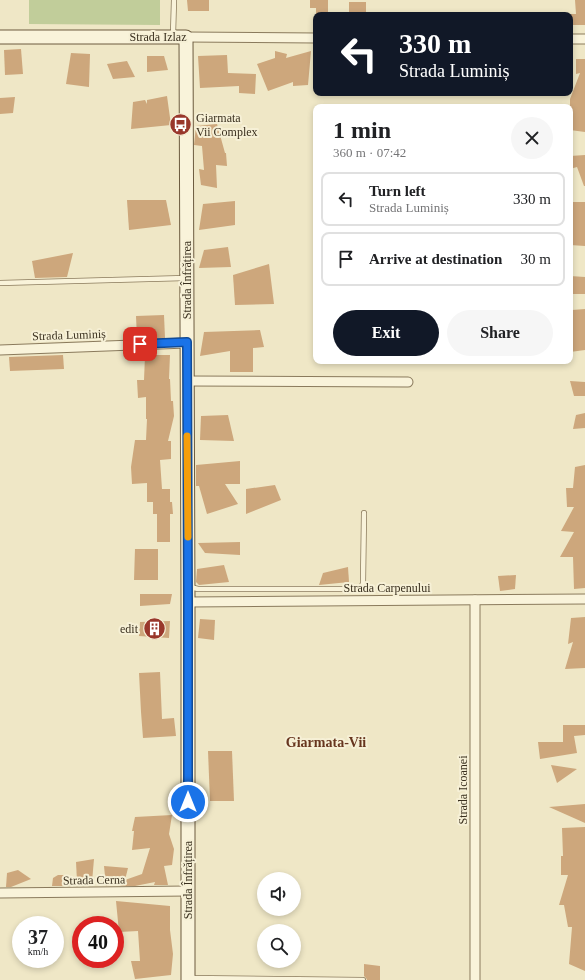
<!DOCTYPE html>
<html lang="en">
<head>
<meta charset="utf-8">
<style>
	:root { --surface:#fff; --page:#f6f6f6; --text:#202124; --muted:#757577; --line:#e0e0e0; --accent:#111827 }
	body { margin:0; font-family:"Times New Roman",serif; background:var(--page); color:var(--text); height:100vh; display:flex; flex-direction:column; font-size:15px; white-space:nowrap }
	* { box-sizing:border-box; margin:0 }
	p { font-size:13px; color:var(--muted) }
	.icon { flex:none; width:22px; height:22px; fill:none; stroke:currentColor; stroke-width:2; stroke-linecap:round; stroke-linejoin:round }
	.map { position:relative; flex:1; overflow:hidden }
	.drawer { position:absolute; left:313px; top:104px; width:260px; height:260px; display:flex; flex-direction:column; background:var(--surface); border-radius:8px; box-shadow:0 2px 6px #0003 }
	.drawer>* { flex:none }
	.guide { position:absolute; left:313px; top:12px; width:260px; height:84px; border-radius:8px; box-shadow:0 2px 6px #0003; background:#111827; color:#fff; overflow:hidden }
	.buttons { position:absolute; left:257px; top:872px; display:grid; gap:8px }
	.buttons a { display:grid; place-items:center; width:44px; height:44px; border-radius:50%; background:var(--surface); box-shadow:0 2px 6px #0003; font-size:20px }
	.speed { position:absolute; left:12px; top:916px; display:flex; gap:8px; font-size:20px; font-weight:700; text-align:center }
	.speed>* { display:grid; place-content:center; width:52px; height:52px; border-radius:50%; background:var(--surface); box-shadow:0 2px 6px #0003; line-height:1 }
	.speed small { font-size:10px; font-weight:400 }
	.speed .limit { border:6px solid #d22; background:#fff; color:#111 }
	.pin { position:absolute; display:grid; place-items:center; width:34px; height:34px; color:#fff; margin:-17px; border-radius:8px; box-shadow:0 2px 6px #0006 }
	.me { position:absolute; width:44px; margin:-22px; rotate:0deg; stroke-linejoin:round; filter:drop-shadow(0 0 3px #0008) }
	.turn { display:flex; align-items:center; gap:14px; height:84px; padding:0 20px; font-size:18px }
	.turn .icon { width:52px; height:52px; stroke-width:2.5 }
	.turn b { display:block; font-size:28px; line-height:34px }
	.round { display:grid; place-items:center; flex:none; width:42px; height:42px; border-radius:21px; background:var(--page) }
	.overview { display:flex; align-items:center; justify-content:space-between; height:68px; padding:0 20px }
	h1 { font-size:24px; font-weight:600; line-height:30px }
	.button { display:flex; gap:8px; margin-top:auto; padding:8px 20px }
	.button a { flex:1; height:46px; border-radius:24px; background:var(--accent); color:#fff; font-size:16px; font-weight:600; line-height:46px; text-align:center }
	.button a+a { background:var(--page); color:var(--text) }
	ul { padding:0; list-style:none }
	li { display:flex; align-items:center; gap:12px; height:54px; margin:0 8px 6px; padding:0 12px; border:2px solid var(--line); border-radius:8px }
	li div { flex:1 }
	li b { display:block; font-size:15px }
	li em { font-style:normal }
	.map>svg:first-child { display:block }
	.green { fill:#c1cd9a }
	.building { fill:#cda77c }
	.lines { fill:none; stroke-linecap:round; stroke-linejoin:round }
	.lane-casing { stroke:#8a7a5c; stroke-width:6 }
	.street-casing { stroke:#8a7a5c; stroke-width:11 }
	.secondary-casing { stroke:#6c5b3f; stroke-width:15 }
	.lane { stroke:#f9f3da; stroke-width:4.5 }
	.street { stroke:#f9f3da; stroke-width:9 }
	.secondary { stroke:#f9f3da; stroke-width:13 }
	.route-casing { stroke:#114b97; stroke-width:10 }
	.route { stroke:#1a73e8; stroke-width:7 }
	.slow { stroke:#f59e0b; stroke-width:7 }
	.labels { text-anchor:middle; stroke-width:4; stroke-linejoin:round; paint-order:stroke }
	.street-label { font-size:12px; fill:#3a301f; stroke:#f6f0d6 }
	.poi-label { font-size:12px; fill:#3a301f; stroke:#f6f0d6; text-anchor:start }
	.quarter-label { font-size:14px; font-weight:bold; fill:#67361f; stroke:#f6f0d6 }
</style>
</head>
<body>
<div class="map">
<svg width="585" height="980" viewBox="0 0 585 980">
	<rect width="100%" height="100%" fill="#efe7c6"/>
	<polygon class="green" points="29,0 160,0 160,25 29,24"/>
	<g class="building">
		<polygon points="187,0 209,0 209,11 188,11"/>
		<polygon points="310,0 328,0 328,15 316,15 316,8 310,8"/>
		<polygon points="575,0 585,0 585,25 571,25 571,14 576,14"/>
		<rect x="349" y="2" width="17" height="13"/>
		<polygon points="21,49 23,74 5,75 4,50"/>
		<polygon points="275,51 287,54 286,58 311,51 308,85 293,86 293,82 268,91 257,64 275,58"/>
		<polygon points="71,53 90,54 89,87 66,84"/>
		<polygon points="227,55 228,73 256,74 255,94 239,93 239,86 200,88 198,56"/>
		<polygon points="147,56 164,56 168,70 147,72"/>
		<polygon points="576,59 585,59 585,132 570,130 570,99 580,73 576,74"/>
		<polygon points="127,61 135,77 113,79 107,64"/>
		<polygon points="167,96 171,125 131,129 133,102 145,100 147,104 147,100"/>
		<polygon points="15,97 13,113 0,114 0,98"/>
		<polygon points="217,124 225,153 226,153 227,166 216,165 217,188 201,185 199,169 204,170 202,146 194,145 196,126"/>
		<polygon points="585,155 585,186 584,186 577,167 570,169 570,156"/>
		<polygon points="127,200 166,200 171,225 129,230"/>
		<polygon points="235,201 235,225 199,230 203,204"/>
		<polygon points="570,202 585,202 585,246 570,245"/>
		<polygon points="228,247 231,267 199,268 204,250"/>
		<polygon points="73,253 67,277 35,278 32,261"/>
		<polygon points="269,264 274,304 235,305 233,275"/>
		<polygon points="570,276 585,277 585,294 570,294"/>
		<polygon points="585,309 585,350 570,352 570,333 572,333 572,310"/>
		<polygon points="164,315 165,338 137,339 136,316"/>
		<polygon points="260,330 264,347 253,348 253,372 230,372 230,351 200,356 204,332"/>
		<polygon points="63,355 64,369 10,371 9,357"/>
		<polygon points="148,355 170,355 169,379 170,379 171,401 173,401 174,416 168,441 171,441 171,459 160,460 162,489 170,489 170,502 172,502 173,514 170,514 170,542 157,542 157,514 153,514 153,502 147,502 147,483 132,484 131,467 135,440 146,440 147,419 146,419 146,397 138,398 137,380 144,380 145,356"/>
		<polygon points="570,381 585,382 585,396 574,396"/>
		<polygon points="585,413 585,428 573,429 576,415"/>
		<polygon points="228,415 234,441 200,440 201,416"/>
		<polygon points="240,461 240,484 225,484 238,504 207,514 199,486 196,486 196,465"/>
		<polygon points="585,465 585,588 574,589 573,557 560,557 574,532 561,531 574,507 567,507 566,488 573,488 575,467"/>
		<polygon points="275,485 281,500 246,514 246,489"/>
		<polygon points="240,542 240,555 205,553 198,543"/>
		<polygon points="135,549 158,549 158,580 134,580"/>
		<polygon points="224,565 229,582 199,585 196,582 197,569"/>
		<polygon points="348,567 349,582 319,585 323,573"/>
		<polygon points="516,575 515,589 500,591 498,576"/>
		<polygon points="140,594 172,594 170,604 140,606"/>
		<polygon points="585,617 585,668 565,669 573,642 568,644 571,618"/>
		<polygon points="200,619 215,620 214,640 198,638"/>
		<polygon points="170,621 169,638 139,636 140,622"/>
		<polygon points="160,672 162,719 174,718 176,736 143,738 141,712 139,673"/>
		<polygon points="563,725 585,725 585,735 574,736 577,753 540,759 538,742 563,742"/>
		<polygon points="208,751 232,751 234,801 210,801"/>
		<polygon points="551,765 577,769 557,783"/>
		<polygon points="585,804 585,823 549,807"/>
		<polygon points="172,815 169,834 174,849 172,865 164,866 168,885 154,885 155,882 135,886 123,886 113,884 106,886 104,866 128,868 125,880 142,874 150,848 132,850 134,831 132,831 135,817"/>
		<polygon points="585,827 585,971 569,964 572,927 568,927 564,905 559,905 568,875 561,875 561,856 563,856 562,828"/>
		<polygon points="94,859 92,882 77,881 76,862"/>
		<polygon points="18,870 31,879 11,887 6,887 7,873"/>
		<polygon points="58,875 68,875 71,886 52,886 53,878"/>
		<polygon points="116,901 170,906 170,930 173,954 171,975 135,979 131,961 140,961 138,931 119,932"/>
		<polygon points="364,964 380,966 380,980 367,980 366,978 364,976"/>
	</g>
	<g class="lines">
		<defs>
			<g id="lane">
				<polyline points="173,35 174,0"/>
				<polyline points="0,283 186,278"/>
				<polyline points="190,587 198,589 361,589 363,583 364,513"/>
				<polyline points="188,978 363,980"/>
			</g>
			<g id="street">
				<polyline points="186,37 316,38"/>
				<polyline points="570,39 585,39"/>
				<polyline points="0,350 187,343"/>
				<polyline points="187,381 408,382"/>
				<polyline points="475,600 475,980"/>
				<polyline points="188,602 585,599"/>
				<polyline points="0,893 188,891"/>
			</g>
			<polyline id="secondary" points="0,37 186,37 188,602 188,980"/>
		</defs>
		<use href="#lane" class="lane-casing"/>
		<use href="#street" class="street-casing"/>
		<use href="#secondary" class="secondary-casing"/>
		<use href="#lane" class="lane"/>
		<use href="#street" class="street"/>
		<use href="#secondary" class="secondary"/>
	</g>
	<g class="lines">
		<defs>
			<polyline id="route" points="140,344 187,342 188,602 188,802"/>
		</defs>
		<use href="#route" class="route-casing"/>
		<use href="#route" class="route"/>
		<polyline class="slow" points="187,436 188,537"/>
	</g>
	<defs>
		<symbol id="bus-disc" viewBox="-11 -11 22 22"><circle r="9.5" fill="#99372b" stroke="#f6f0d6"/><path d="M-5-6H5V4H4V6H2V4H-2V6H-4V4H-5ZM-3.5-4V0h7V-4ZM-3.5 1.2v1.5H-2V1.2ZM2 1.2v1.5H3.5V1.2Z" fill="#fff"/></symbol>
		<symbol id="building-disc" viewBox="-11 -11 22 22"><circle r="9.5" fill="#99372b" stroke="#f6f0d6"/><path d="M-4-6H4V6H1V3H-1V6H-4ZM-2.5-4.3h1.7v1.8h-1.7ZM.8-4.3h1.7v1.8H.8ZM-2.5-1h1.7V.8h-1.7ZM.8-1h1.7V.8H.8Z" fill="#fff"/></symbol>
	</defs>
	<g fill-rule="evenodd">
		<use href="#bus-disc" x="168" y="112" width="25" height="25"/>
		<use href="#building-disc" x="142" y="616" width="25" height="25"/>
	</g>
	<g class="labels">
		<g class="street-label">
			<text x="158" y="41">Strada Izlaz</text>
			<text transform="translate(187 280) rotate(-90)" y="4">Strada Înfrățirea</text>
			<text transform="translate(69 335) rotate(-2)" y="4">Strada Luminiș</text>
			<text x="387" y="592">Strada Carpenului</text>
			<text transform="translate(463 790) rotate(-90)" y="4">Strada Icoanei</text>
			<text transform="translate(94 880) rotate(-1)" y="4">Strada Cerna</text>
			<text transform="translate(188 880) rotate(-90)" y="4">Strada Înfrățirea</text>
		</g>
		<g class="poi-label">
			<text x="196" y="122">Giarmata<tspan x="196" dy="14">Vii Complex</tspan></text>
			<text x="138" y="633" text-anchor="end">edit</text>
		</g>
		<g class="quarter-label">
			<text x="326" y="747">Giarmata-Vii</text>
		</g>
	</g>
</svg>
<div class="buttons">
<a><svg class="icon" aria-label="sound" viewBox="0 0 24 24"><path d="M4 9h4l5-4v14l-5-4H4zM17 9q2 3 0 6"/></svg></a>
<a><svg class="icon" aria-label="search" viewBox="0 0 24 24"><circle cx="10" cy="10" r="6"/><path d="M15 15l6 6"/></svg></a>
</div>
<div class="speed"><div>37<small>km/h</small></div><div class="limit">40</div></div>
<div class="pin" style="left:140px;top:344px;background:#d93025"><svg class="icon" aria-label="arrive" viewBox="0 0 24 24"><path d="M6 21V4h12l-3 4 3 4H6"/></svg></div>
<svg class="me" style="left:188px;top:802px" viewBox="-20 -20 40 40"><circle r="17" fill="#1a73e8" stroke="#fff" stroke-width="3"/><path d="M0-11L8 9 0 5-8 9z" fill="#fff"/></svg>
<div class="guide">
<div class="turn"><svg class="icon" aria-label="left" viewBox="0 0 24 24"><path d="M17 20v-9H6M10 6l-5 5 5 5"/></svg><div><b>330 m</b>Strada Luminiș</div></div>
</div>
<section class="drawer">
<div class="overview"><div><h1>1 min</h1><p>360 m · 07:42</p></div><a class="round"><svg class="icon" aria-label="close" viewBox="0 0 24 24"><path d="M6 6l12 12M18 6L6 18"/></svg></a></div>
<ul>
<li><svg class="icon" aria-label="left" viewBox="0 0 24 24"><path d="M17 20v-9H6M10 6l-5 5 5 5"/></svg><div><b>Turn left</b><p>Strada Luminiș</p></div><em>330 m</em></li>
<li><svg class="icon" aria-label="arrive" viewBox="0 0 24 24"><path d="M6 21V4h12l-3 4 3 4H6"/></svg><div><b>Arrive at destination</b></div><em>30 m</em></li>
</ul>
<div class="button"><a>Exit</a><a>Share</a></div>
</section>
</div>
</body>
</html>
